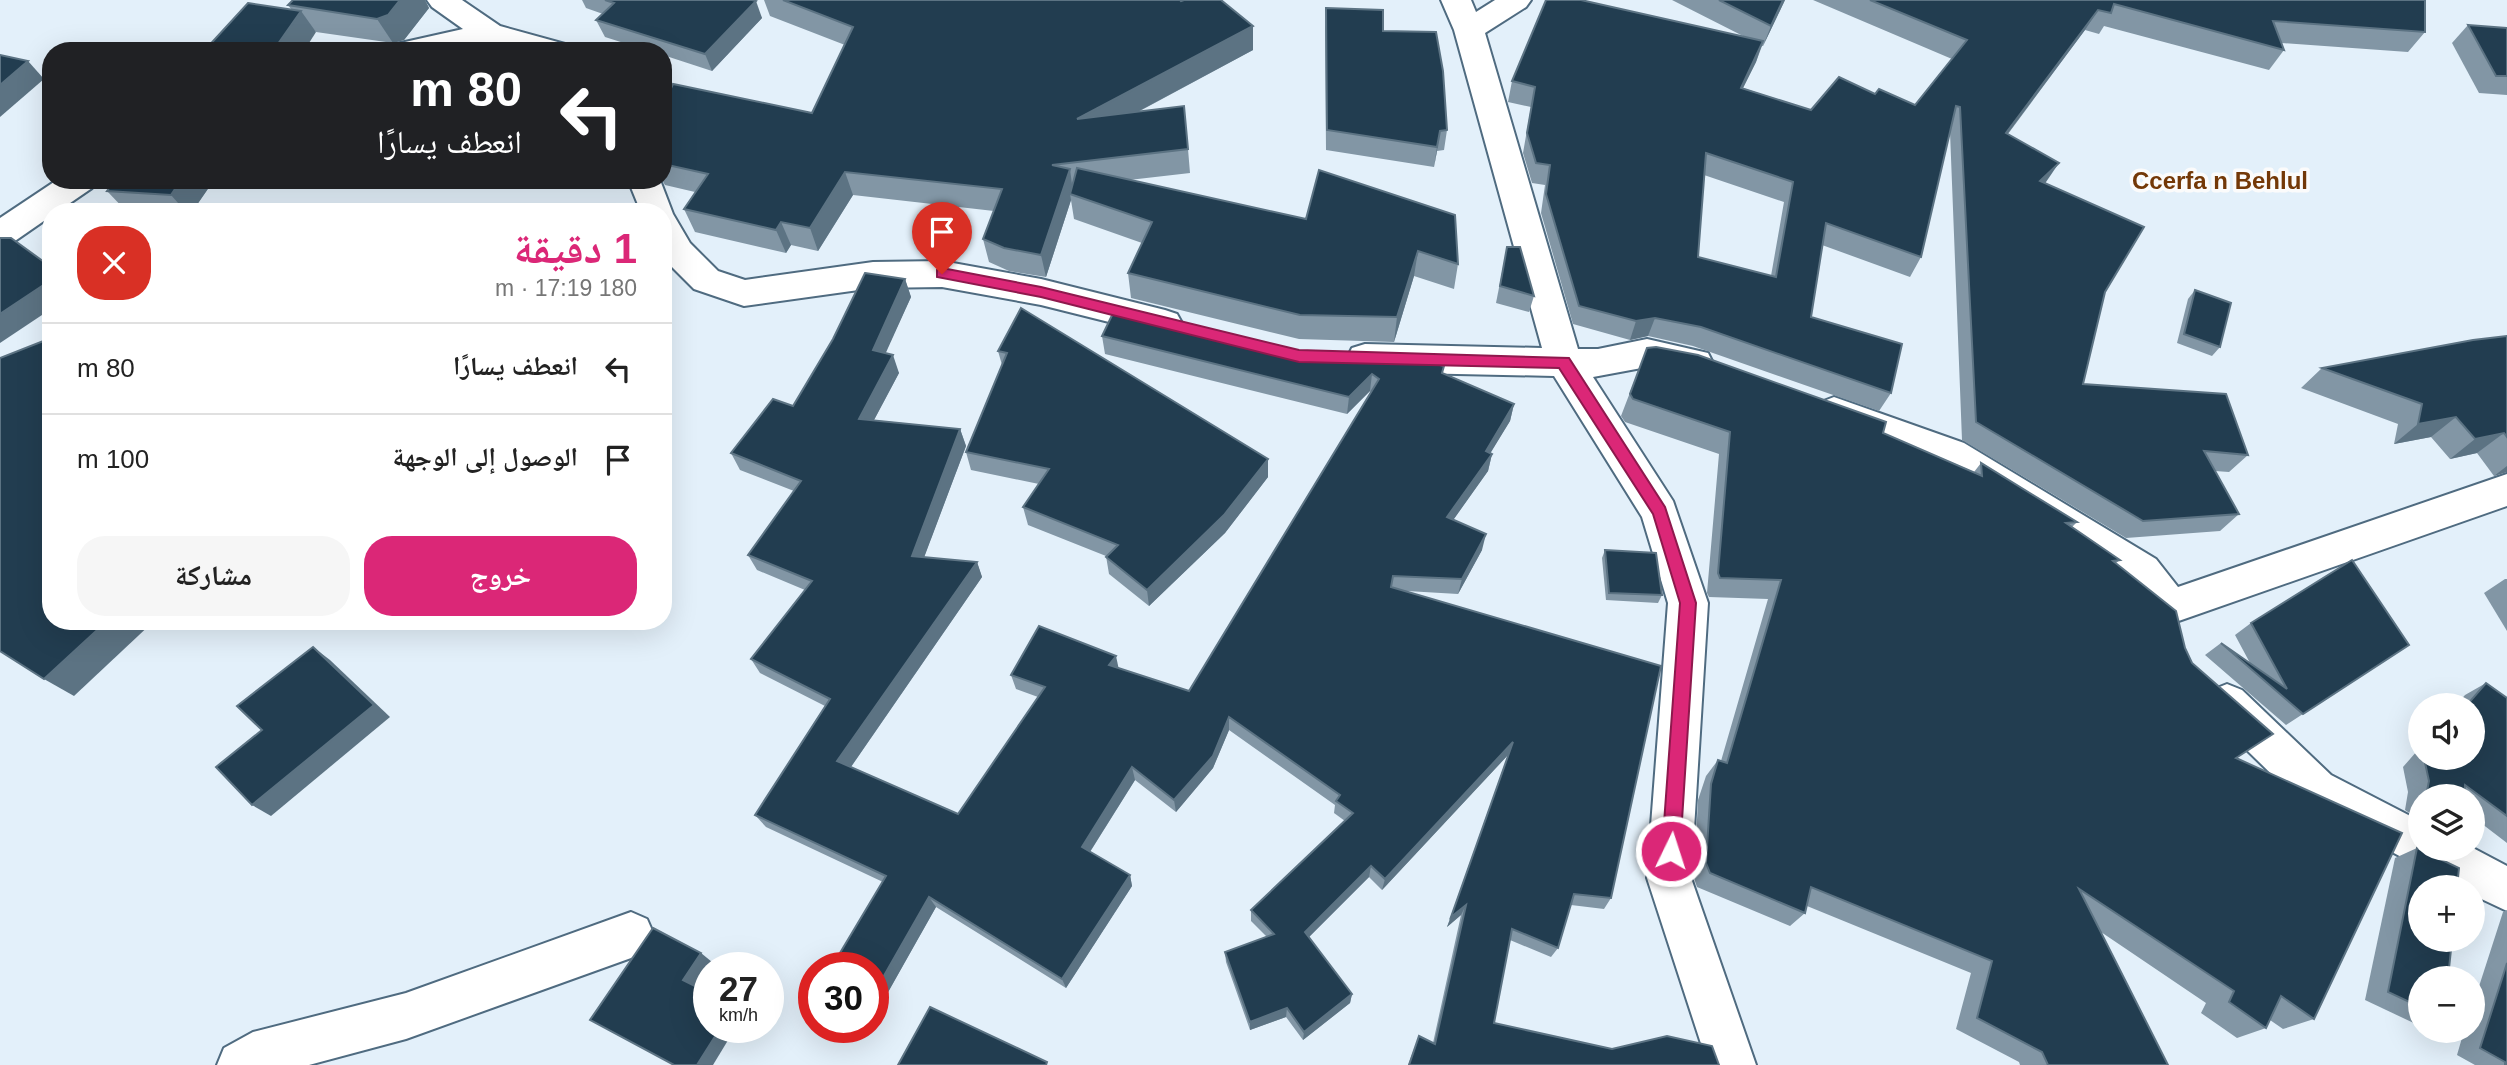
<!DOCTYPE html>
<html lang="ar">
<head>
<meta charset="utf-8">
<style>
	:root { --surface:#fff; --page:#f6f6f6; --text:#222; --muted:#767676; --line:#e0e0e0; --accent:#db2777 }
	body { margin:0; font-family:Helvetica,"Noto Naskh Arabic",sans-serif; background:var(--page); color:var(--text); direction:rtl; height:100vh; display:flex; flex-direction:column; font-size:26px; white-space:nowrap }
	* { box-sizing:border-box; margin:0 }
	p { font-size:23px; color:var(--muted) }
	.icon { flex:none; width:38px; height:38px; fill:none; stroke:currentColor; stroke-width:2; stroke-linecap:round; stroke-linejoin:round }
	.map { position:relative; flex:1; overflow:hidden; direction:ltr }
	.sheet { position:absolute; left:42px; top:203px; width:630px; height:427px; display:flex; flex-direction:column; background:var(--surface); border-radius:28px; box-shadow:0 7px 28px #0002; direction:rtl }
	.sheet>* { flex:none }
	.guide { position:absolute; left:42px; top:42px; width:630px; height:147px; border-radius:28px; box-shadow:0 7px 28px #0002; direction:rtl; background:#202124; color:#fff; overflow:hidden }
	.tools { position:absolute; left:2408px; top:693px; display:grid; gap:14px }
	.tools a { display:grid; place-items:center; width:77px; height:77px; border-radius:50%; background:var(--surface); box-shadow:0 7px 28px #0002; font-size:35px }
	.speed { position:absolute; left:693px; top:952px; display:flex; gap:14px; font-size:35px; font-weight:700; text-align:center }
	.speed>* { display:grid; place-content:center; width:91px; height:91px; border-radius:50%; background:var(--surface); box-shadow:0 7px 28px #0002; line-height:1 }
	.speed small { font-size:18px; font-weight:400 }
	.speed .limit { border:10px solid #d22; background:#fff; color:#111 }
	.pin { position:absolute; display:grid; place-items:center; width:60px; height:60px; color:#fff; margin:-72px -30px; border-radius:50% 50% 50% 0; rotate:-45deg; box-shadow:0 0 7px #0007 }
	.pin .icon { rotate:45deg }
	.me { position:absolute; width:77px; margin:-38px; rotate:4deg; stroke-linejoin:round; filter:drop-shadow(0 0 5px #0008) }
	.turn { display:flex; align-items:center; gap:24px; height:147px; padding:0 35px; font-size:32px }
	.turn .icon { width:91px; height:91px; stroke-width:2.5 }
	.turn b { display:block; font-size:49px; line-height:60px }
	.round { display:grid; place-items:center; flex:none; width:74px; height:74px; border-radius:28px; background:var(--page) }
	.overview { display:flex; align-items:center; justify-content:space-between; height:119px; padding:0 35px }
	h1 { font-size:42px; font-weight:700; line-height:52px; color:var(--accent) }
	.primary-button { display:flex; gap:14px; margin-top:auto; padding:14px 35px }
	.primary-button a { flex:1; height:80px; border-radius:28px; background:var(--accent); color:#fff; font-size:28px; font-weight:700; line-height:80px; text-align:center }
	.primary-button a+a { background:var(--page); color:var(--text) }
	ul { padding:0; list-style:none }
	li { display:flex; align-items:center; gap:21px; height:91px; padding:0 35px; border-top:2px solid var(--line) }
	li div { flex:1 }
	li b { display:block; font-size:26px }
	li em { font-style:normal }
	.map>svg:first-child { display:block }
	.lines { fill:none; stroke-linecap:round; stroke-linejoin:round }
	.street-casing { stroke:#4f6b80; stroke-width:4 }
	.street { fill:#fff; fill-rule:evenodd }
	.wall { fill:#8296a5; fill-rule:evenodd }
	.shaded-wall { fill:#5c7383 }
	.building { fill:#223d50; stroke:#5c7383; stroke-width:2; fill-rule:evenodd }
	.route { fill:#db2777; stroke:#8e194d; stroke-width:2 }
	.labels { text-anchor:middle; stroke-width:7; stroke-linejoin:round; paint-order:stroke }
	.quarter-label { font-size:24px; font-weight:bold; fill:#733807; stroke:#fbfbfb }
</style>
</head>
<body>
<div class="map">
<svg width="2507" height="1065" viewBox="0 0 2507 1065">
	<rect width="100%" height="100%" fill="#e3f0fa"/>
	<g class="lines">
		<defs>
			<g id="street">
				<polygon points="427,0 462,0 500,26 565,44 569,51 517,51 489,43 453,51 392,51 396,44 463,29 432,7"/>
				<polygon points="1441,0 1471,0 1476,12 1495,0 1531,0 1526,7 1485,33 1578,349 1598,349 1647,339 1708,353 1713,363 1708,373 1695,377 1647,367 1593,377 1673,501 1708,603 1691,878 1756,1065 1708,1065 1647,878 1668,603 1642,517 1554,376 1365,372 1352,368 1347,358 1352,348 1365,344 1542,348 1454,30"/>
				<polygon points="57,180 97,180 92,188 57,212 51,212 51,216 12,243 0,246 0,218"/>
				<polygon points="628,180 660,180 673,214 690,243 718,271 745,280 873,262 942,261 1041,279 1165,310 1177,314 1182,323 1177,332 1165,336 1041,305 942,287 873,288 744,306 694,289 665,260 663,212 641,212"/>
				<polygon points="1834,397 1964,443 2156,559 2178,587 2507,474 2507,506 2170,624 2156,619 2128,583 1938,465 1821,422 1816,412 1821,402"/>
				<polygon points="2227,684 2242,690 2331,775 2420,821 2420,849 2473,848 2507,866 2507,911 2473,895 2473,887 2457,887 2301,803 2212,716 2206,703 2212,690"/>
				<polygon points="631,912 647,919 654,935 647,951 631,958 406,1039 309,1065 217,1065 224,1048 253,1032 406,993"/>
			</g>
		</defs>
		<use href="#street" class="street-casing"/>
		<use href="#street" class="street"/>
	</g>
	<g class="wall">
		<polygon points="293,0 425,0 429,8 404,40 393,43 316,32 291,9 288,5"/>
		<polygon points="582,0 752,0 762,18 712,71 663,55 663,51 649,51 605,37 596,20 603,14 586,8"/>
		<polygon points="764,0 1180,0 1253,50 1138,112 1188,149 1190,173 1129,180 1306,219 1319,170 1458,264 1454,289 1414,276 1394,342 1299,339 1131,298 1128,273 1142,243 1074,219 1071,200 1046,277 1009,271 989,262 983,239 994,211 853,195 818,251 791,245 786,253 695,232 684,209 695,192 665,185 662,180 663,180 663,102 812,113 845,45 770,16"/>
		<path d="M1672,0H1785L1763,46H1762L1756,62L1743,88L1811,110L1875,94L1915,105L1952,59L1813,0H2425V32L2408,52L2282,43L2284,50L2269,70L2104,26L2099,34L2085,30L2008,134L2046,182L2045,184L2105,292L2083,384L2248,455L2229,472L2215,471L2239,514L2220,531L2126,538L1962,440L1950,132L1921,257L1910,277L1822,245L1811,317L1891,393L1879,411L1693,346L1648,336L1630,340L1573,324L1541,213L1545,185L1532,183L1523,153L1531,107L1508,102L1512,81L1745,37ZM1704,175L1784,202L1771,276L1698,257Z"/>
		<polygon points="1326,8 1383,31 1447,130 1444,150 1437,151 1434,167 1326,150 1325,29"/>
		<polygon points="2468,25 2507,28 2507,95 2479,93 2452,43"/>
		<polygon points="115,180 214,180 192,212 127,212 107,191"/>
		<polygon points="576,180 599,180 593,188"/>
		<polygon points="1507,247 1534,296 1529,312 1496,303"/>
		<polygon points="905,279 911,297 885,353 899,373 874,420 960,429 966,446 924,557 977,562 982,577 851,767 958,814 1038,697 1016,689 1011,675 1118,668 1189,691 1371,392 1370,391 1347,414 1105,354 1102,336 1299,355 1443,373 1514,404 1510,421 1490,453 1492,454 1488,471 1453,520 1482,550 1458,594 1407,591 1611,898 1604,909 1571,905 1558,948 1551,957 1510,940 1494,1023 1612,1049 1719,1065 1408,1065 1419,1036 1433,1043 1461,915 1447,927 1508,755 1382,890 1369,877 1309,937 1352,994 1350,1003 1303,1040 1286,1017 1250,1030 1226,962 1225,952 1267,937 1251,921 1251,910 1345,821 1334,813 1335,805 1229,730 1213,768 1176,812 1135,780 1090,852 1130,875 1132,886 1066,988 936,907 874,1017 873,1016 873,968 883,882 766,827 755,815 825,706 760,673 751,659 805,590 757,570 748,555 794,491 740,470 731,453 793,406"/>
		<polygon points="2195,290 2220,347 2212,356 2177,343 2188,299"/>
		<polygon points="1021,308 1268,459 1268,477 1225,533 1149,606 1109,574 1106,556 1028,525 1023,507 1039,484 971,470 966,452 1002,365 998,351"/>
		<polygon points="2507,336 2507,472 2494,476 2477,453 2450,459 2431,437 2394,444 2398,424 2301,388 2322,368"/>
		<polygon points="1647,348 1883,433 1974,472 1981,463 2077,522 2072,527 2120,560 2116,563 2185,648 2236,758 2314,1019 2283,1029 2270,1020 2266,1028 2237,1038 2201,1013 2206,1003 2101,932 2168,1065 2020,1065 2019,1062 1956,1029 1971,973 1807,906 1805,913 1790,926 1697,887 1694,878 1698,800 1706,776 1718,760 1721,761 1768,599 1709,597 1707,593 1719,454 1625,422 1621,416"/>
		<polygon points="1605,550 1662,595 1658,603 1606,600 1602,558"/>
		<polygon points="2505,579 2507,579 2507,631 2484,593"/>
		<polygon points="2251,623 2409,645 2286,725 2205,655 2221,643 2250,663 2235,635"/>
		<polygon points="2486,683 2507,698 2507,843 2473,817 2473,796 2420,796 2420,820 2405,810 2408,792 2403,767 2417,751 2420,733 2420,758 2473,758 2473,705 2438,705 2444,701 2458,703 2465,695"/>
		<polygon points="2417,848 2420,978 2420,1026 2365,1000 2395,858"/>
		<polygon points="2507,910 2507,1065 2475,1065 2457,1055 2464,1031 2473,1031 2473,1005 2503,912"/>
	</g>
	<g class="shaded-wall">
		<polygon points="400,0 425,0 429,8 404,40 393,43 377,19"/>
		<polygon points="1783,0 1785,0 1763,46 1771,26"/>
		<polygon points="756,1 762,18 712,71 705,54"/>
		<polygon points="2098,10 2085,30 1994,152 2006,133"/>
		<polygon points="301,11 316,32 304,51 273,51"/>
		<polygon points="1253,26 1253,50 1081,142 1077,119"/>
		<polygon points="1763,41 1756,62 1733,108 1741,88"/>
		<polygon points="28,61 44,79 0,117 0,85"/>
		<polygon points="1440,131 1437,151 1434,167 1437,147"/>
		<polygon points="2059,163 2046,182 2027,201 2040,181"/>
		<polygon points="1070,169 1073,192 1070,194 1071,200 1046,277 1041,255"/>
		<polygon points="845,172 853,195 818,251 810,228"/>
		<polygon points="181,180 214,180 192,212 186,212 171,195"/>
		<polygon points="589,180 599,180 593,188"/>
		<polygon points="781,222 791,245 786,253 776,230"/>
		<polygon points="1418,251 1414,276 1394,342 1397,317"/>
		<polygon points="905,279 911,297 879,368 873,350"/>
		<polygon points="51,280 51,309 0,343 0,314"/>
		<polygon points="1655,318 1648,336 1630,340 1636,321"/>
		<polygon points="893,355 899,373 866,435 859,419"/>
		<polygon points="1372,374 1370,391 1347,414 1349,397"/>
		<polygon points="1514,404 1510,421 1482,467 1486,451"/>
		<polygon points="2456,417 2431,437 2394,444 2418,424"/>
		<polygon points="960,429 966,446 919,571 912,556"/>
		<polygon points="2504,433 2477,453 2450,459 2475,439"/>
		<polygon points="1492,454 1488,471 1444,533 1447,517"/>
		<polygon points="1268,459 1268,477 1225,533 1149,606 1147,590"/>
		<polygon points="2507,466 2507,472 2494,476"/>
		<polygon points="1486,534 1482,550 1458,594 1462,579"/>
		<polygon points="977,562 982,577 846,774 837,761"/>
		<polygon points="107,621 154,621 74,696 44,679"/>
		<polygon points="313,647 330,660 390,717 271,816 252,805"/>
		<polygon points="1116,656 1119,670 1109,665"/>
		<polygon points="1229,717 1229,730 1213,768 1176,812 1174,800"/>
		<polygon points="1513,742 1508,755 1382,890 1385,879"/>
		<polygon points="1132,767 1135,780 1086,858 1082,847"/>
		<polygon points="1371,866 1369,877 1304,942 1305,932"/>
		<polygon points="1130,875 1132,886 1066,988 1062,979"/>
		<polygon points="929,897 936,907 874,1017 873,995"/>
		<polygon points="1466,905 1461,915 1447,927 1451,917"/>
		<polygon points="701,953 712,962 695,988 683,980"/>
		<polygon points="1352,994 1350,1003 1303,1040 1304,1032"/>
		<polygon points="1287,1008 1286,1017 1250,1030 1250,1022"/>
		<polygon points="721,1027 736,1027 713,1065 697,1065"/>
	</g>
	<g class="building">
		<polygon points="293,0 400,0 388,15 377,19 288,5"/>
		<polygon points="605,0 752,0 756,1 705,54 596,20 614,3"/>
		<polygon points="783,0 1180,0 1181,1 1184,0 1221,0 1253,26 1077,119 1184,106 1188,149 1052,165 1070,169 1041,255 1004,248 983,239 1002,189 845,172 810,228 781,222 776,230 684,209 708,174 663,164 663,102 665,101 673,84 812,113 853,27"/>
		<path d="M1546,0H1581L1763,41L1741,88L1811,110L1839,77L1875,94L1879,89L1915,105L1967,40L1870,0H2425V32L2273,21L2284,50L2114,4L2111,13L2098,10L2006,133L2059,163L2040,181L2144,227L2105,292L2083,384L2226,394L2248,455L2204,451L2239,514L2143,521L1976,422L1960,107L1956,106L1921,257L1826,223L1811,317L1902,344L1891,393L1701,327L1655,318L1636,321L1579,306L1546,194L1550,165L1536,163L1527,133L1535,87L1512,81ZM1706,153L1793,182L1776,277L1698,257Z"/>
		<polygon points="1719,0 1783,0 1771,26"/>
		<polygon points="248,3 301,11 273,51 204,51"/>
		<polygon points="1326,8 1383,10 1383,31 1436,32 1443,71 1447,130 1440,131 1437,147 1327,130"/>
		<polygon points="2468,25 2507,28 2507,76 2496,76"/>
		<polygon points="0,55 28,61 0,85"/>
		<polygon points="1077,168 1306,219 1319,170 1455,215 1458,264 1418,251 1397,317 1300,315 1128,273 1152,222 1070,194"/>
		<polygon points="115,180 181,180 171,195 107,191"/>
		<polygon points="0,238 11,238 51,267 51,280 0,314"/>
		<polygon points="1507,247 1520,247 1534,296 1500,286"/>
		<polygon points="865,273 905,279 873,350 893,355 859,419 960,429 912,556 977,562 837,761 958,814 1045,687 1011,675 1039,626 1116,656 1109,665 1189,691 1379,379 1372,374 1349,397 1102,336 1115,309 1299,355 1414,358 1444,366 1442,373 1514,404 1486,451 1492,454 1447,517 1486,534 1462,579 1393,576 1391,587 1661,666 1611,898 1574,894 1558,948 1512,929 1494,1023 1612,1049 1667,1036 1712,1046 1719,1065 1409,1065 1419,1036 1435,1044 1466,905 1451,917 1513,742 1385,879 1371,866 1305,932 1352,994 1304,1032 1287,1008 1250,1022 1225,952 1274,934 1251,910 1353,813 1336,801 1340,795 1229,717 1213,756 1174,800 1132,767 1082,847 1130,875 1062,979 929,897 873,995 873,968 831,968 886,876 755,815 830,699 751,659 812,581 748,555 801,481 731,453 773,399 793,406 833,339"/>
		<polygon points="2195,290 2231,303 2220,347 2184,334"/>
		<polygon points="1021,308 1268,459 1224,515 1147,590 1106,557 1118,545 1023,507 1049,469 966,452 1007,353 998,351"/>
		<polygon points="2507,336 2507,437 2504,433 2475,439 2456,417 2418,424 2422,404 2322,368 2473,340"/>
		<polygon points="51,338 51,621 107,621 44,679 0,651 0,358"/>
		<polygon points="1656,347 1698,355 1886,422 1883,433 1982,476 1981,463 2077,522 2066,523 2120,560 2113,561 2176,611 2185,648 2192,663 2273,734 2236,758 2402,833 2314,1019 2281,996 2266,1028 2229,1002 2234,991 2079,889 2168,1065 2048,1065 2042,1052 1977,1018 1992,961 1811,887 1805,913 1710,873 1706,863 1711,784 1718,760 1727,763 1781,580 1720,578 1718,573 1730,432 1633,399 1630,394 1647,348"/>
		<polygon points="1605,550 1656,553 1662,595 1609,593"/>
		<polygon points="2352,560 2409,645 2303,714 2221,643 2287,689 2251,623"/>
		<polygon points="313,647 374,705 252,805 216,767 262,730 237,706"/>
		<polygon points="2486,683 2507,698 2507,816 2465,785 2464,796 2426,796 2429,781 2424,758 2473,758 2473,705 2444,705 2444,701 2467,705"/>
		<polygon points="2417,848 2459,868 2457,887 2420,887 2420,940 2452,940 2448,978 2420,978 2420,1007 2388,992"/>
		<polygon points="653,928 701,953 683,980 709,993 709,1027 721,1027 697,1065 674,1065 590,1020"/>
		<polygon points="2507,963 2507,1065 2505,1065 2505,1062 2480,1048"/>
		<polygon points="930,1007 1047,1062 1046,1065 898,1065"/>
	</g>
	<polygon class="route" points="942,268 1041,287 1299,350 1569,358 1665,507 1696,603 1680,851 1678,857 1671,860 1665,857 1662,851 1680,603 1653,514 1559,368 1299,362 1041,297 937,277 937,270"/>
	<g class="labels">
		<g class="quarter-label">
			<text x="2220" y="189">Ccerfa n Behlul</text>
		</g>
	</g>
</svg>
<div class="tools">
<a><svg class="icon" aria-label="sound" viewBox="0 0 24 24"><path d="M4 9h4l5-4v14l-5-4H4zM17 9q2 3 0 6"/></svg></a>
<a><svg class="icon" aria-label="layers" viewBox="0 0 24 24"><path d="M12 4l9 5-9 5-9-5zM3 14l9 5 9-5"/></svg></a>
<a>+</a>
<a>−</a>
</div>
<div class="speed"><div>27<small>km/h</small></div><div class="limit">30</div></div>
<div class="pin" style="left:942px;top:274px;background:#d93025"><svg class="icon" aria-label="arrive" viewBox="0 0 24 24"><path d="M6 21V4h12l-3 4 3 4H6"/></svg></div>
<svg class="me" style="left:1671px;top:851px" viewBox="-20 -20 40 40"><circle r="17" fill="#db2777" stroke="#fff" stroke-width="3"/><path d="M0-11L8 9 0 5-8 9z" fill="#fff"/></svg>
<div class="guide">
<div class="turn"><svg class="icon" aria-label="left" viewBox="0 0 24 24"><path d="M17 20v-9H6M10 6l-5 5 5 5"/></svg><div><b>80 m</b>انعطف يسارًا</div></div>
</div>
<section class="sheet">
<div class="overview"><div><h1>1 دقيقة</h1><p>180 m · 17:19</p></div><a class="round" style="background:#d93025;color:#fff"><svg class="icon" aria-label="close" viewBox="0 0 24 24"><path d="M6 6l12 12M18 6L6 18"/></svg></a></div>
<ul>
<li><svg class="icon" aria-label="left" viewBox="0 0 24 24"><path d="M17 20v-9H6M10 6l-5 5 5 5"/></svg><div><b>انعطف يسارًا</b></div><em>80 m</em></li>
<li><svg class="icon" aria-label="arrive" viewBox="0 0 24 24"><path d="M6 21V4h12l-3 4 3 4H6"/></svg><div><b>الوصول إلى الوجهة</b></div><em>100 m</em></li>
</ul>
<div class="primary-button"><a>خروج</a><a>مشاركة</a></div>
</section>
</div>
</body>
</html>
